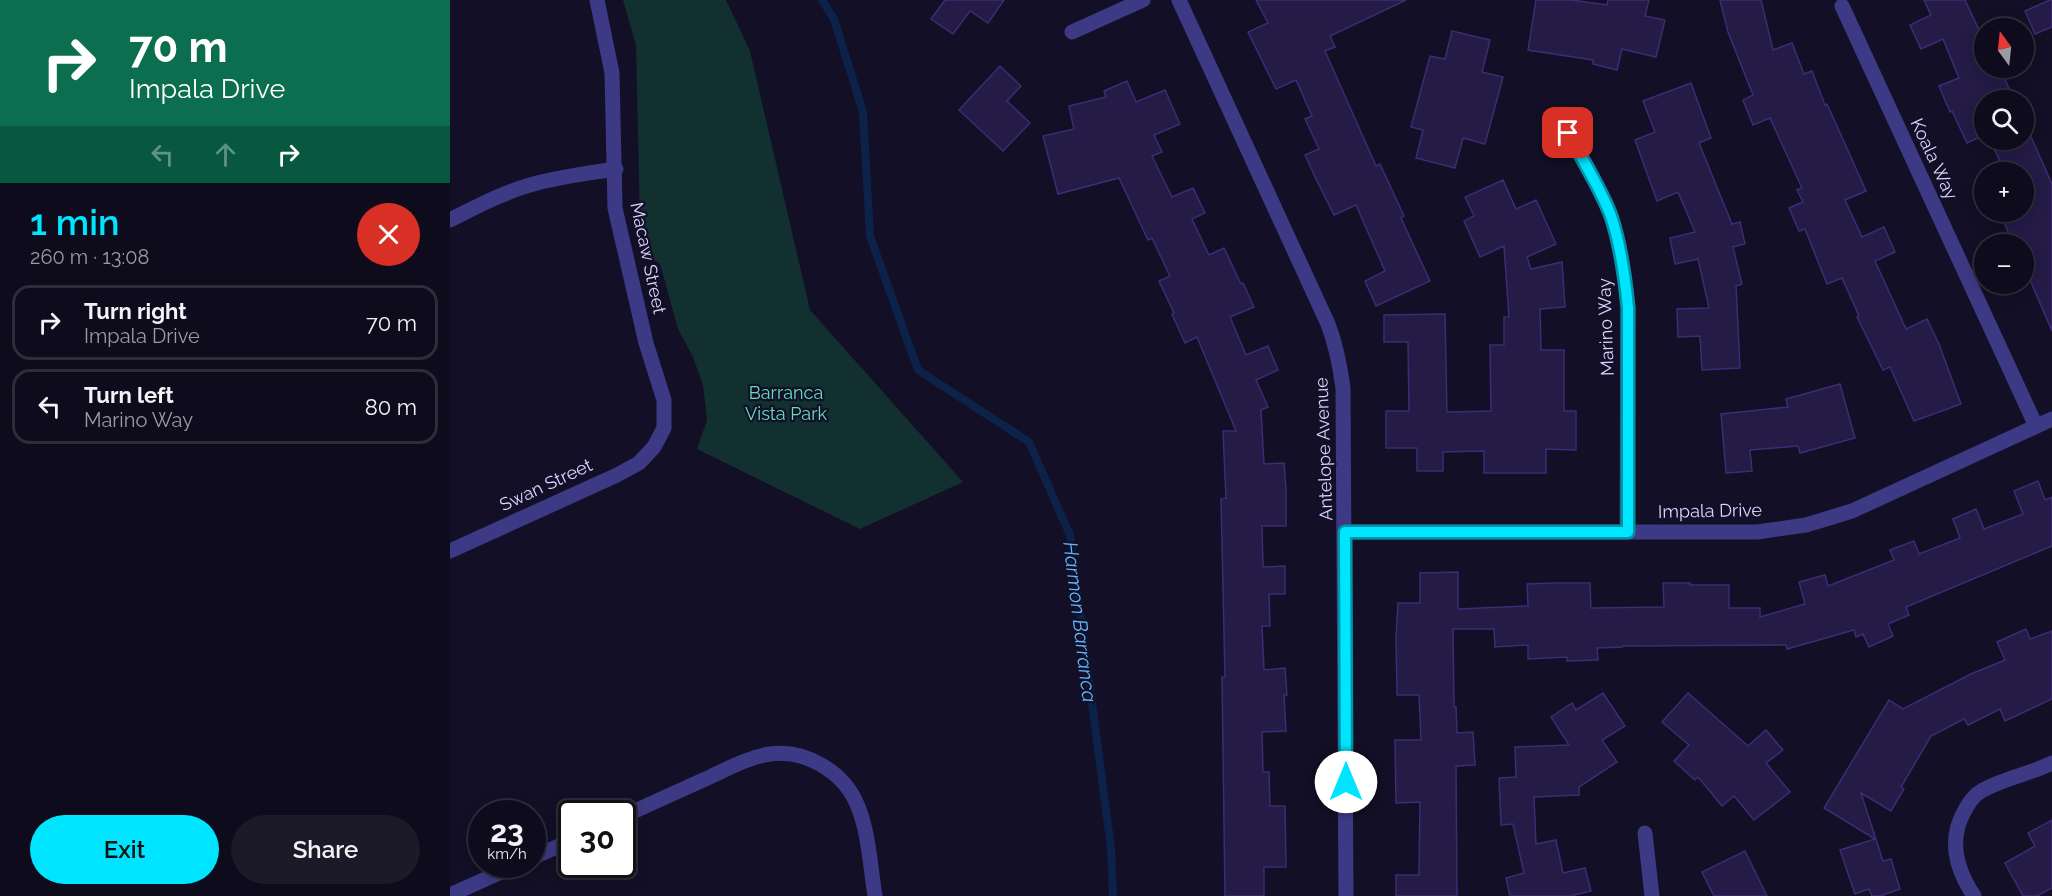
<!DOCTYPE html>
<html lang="en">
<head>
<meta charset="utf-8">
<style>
	:root { --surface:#0e0b1c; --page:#1c1929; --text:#f1f3f6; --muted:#9b9ba3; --line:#2e2b3b; --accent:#00e5ff }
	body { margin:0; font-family:Raleway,sans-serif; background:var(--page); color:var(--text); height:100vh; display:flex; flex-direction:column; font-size:22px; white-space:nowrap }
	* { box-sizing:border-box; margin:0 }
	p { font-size:20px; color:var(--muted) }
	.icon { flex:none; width:33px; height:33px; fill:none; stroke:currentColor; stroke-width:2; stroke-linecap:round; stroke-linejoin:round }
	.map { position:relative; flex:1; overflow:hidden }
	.drawer { display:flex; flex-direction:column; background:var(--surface); width:450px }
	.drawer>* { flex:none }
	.guide { background:#0b6e4f; color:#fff; overflow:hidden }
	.needle { width:39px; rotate:345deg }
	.controls { position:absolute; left:1524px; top:18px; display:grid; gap:12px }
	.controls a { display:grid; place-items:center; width:60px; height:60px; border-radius:50%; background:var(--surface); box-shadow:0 3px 15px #0003,0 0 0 2px var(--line); font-size:30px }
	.speed { position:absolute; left:18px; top:800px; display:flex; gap:12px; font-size:30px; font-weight:700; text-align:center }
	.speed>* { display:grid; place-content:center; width:78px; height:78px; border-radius:50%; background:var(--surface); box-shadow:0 3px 15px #0003,0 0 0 2px var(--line); line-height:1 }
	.speed small { font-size:15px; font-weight:400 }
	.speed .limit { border:3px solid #111; border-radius:9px; background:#fff; color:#111 }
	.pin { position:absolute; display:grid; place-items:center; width:51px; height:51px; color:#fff; margin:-26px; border-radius:12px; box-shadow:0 3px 9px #0006 }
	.me { position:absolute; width:66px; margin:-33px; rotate:0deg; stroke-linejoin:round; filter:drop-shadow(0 0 4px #0008) }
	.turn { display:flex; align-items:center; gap:21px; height:126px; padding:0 30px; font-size:27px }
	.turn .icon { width:78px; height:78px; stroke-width:2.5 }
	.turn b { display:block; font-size:42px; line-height:51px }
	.lanes { display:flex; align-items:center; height:57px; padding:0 30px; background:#0003; justify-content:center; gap:30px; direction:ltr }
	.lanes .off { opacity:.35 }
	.round { display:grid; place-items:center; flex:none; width:63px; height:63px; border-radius:32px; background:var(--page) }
	.head { display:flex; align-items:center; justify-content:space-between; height:102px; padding:0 30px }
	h1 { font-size:36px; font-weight:600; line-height:45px; color:var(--accent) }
	.primary-button { display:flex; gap:12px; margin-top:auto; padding:12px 30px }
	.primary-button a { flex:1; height:69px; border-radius:36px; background:var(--accent); color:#111; font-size:24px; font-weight:600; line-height:69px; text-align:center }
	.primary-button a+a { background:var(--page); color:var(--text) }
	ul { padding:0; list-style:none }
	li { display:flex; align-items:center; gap:18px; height:75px; margin:0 12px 9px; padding:0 18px; border:3px solid var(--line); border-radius:18px }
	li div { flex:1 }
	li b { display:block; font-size:22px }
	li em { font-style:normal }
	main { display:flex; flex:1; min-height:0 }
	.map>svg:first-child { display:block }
	.green { fill:#12302f }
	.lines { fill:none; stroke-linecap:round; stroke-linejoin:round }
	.stream { stroke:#0c2248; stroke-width:8 }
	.building { fill:#241b47; stroke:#3b2d73; stroke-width:1.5 }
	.minor { stroke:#3d3a85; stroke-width:15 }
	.route-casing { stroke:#0095a6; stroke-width:15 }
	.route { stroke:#00e5ff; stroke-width:10 }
	.labels { text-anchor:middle; stroke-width:4.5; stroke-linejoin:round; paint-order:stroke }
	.street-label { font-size:18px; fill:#d9d4ff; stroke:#130f26 }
	.park-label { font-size:18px; fill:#5fe0c0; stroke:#130f26 }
	.water-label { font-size:20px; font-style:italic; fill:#62b6ff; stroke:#130f26 }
</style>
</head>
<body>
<main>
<section class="drawer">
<div class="guide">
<div class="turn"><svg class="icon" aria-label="right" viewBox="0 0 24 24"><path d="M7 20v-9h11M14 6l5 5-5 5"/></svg><div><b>70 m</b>Impala Drive</div></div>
<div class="lanes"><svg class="icon off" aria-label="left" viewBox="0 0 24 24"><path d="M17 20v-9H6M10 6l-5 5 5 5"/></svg><svg class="icon off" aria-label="ahead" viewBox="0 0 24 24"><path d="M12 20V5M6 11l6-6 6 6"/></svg><svg class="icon" aria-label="right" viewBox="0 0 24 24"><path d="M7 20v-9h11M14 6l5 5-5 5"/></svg></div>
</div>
<div class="head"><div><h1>1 min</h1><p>260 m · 13:08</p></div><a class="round" style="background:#d93025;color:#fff"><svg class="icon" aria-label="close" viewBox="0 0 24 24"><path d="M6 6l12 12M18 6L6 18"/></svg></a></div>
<ul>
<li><svg class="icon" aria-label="right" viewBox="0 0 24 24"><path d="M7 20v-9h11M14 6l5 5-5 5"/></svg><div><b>Turn right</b><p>Impala Drive</p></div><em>70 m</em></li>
<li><svg class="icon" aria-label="left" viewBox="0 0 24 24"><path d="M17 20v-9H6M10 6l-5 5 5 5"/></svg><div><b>Turn left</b><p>Marino Way</p></div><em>80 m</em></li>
</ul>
<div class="primary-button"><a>Exit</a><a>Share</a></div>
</section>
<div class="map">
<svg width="1602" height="896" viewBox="0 0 1602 896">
	<rect width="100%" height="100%" fill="#130f26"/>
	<polygon class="green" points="173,0 276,0 300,51 360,310 513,482 410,529 247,449 257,420 253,385 243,357 228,329 210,264 196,254 190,225 186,45"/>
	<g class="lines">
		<polyline class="stream" points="372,0 384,19 413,112 420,236 468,370 579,442 620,535 661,848 663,896"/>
	</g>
	<g class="building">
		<polygon points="495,0 554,0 538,23 520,11 503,34 481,19"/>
		<polygon points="806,0 956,0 880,36 885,47 875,51 926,166 930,164 954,216 951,218 980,281 926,306 915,281 935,271 906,205 884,215 867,181 855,155 869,149 855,119 862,116 846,80 826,89 798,32 818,23"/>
		<polygon points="1086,0 1122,0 1157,5 1158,0 1199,0 1195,16 1215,20 1206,57 1172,49 1167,70 1143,64 1143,60 1078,50"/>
		<polygon points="1270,0 1311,0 1323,50 1342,43 1354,74 1362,71 1375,105 1377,104 1392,137 1416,191 1395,200 1412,237 1434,227 1445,252 1425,261 1456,329 1477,319 1489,344 1511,404 1464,421 1440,367 1433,370 1407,317 1409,316 1392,278 1377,284 1355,229 1349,231 1339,208 1353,202 1347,190 1352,188 1320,118 1303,125 1293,100 1303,95 1278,32"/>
		<polygon points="1474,0 1515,0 1534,41 1534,68 1550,68 1564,100 1534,100 1534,135 1517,143 1502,111 1500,112 1489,86 1509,78 1493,39 1471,49 1460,25 1481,15"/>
		<polygon points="1600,0 1602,0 1602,27 1585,34 1575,11"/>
		<polygon points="1002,31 1040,40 1032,72 1053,77 1035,144 1013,138 1005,168 966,158 973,130 961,127 980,56 995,59"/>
		<polygon points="550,66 571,86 557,101 580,123 553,151 509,110"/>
		<polygon points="677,81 686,102 715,90 730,124 704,135 712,152 702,156 722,197 743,188 755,213 742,219 759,255 774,248 791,284 793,283 804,307 780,317 796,355 818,346 828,370 806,380 818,407 811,410 814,464 834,463 836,489 836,526 812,526 813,567 835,566 835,594 819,594 820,626 812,626 814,670 835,668 837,695 834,695 836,731 812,732 813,772 819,772 820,806 835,806 836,867 814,867 814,896 775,896 772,677 775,677 771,499 776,498 773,431 786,431 747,337 735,343 722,314 724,313 709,281 720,276 702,238 698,240 669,178 608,194 593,136 624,129 619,106 656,97 654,91"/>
		<polygon points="1241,83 1261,138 1249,143 1282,224 1290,222 1295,244 1283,247 1292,284 1286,286 1290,368 1252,370 1250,336 1228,337 1227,309 1259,308 1248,259 1225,264 1220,238 1245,232 1228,192 1207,201 1185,140 1205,132 1193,101"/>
		<polygon points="1574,121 1602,184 1602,331 1574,266 1574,244 1563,244 1550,212 1574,212 1574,172 1555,172 1540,140 1574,140"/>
		<polygon points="1053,180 1066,209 1086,200 1106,244 1077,257 1081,269 1112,262 1115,307 1090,309 1091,350 1114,350 1114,411 1126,411 1126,450 1096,449 1096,473 1034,473 1034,451 993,452 993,471 967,471 967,448 936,448 936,411 959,411 958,342 934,342 934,315 995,314 997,412 1041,411 1040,345 1054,345 1054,317 1059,317 1054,246 1030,257 1014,221 1024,216 1015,197"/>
		<polygon points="1390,384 1405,438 1350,453 1348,446 1300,450 1302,471 1276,473 1271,414 1338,407 1336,399"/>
		<polygon points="1588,481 1595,500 1602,497 1602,546 1456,607 1459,615 1438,624 1443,636 1419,647 1413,634 1406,637 1404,630 1337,649 1336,645 1172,646 1172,647 1147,648 1148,660 1117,661 1117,657 1078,659 1078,645 1045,647 1044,629 1003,629 1004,707 1006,707 1007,733 1023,732 1025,765 1006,766 1007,896 946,896 946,875 969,875 970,802 946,803 945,740 971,740 969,695 947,695 946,638 948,603 970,603 970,573 1008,572 1008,609 1078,606 1077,584 1103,583 1140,583 1141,608 1214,607 1213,583 1240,583 1240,585 1279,585 1279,608 1310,608 1310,617 1355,604 1349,582 1375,575 1378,586 1444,560 1440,550 1464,541 1469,554 1510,538 1503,519 1526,509 1534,529 1573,514 1564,491"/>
		<polygon points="1576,629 1580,639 1602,631 1602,699 1555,721 1550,709 1518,725 1514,719 1481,736 1451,787 1454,789 1441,811 1411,793 1433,861 1441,859 1450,889 1430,896 1422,896 1419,889 1405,894 1390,850 1425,839 1374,808 1439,700 1453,709 1521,674 1555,660 1547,642"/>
		<polygon points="1153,693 1175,726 1152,740 1167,762 1129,787 1129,795 1084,797 1086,844 1106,840 1113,873 1135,868 1141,891 1120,896 1060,896 1056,878 1074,873 1063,824 1051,825 1049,778 1066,777 1065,747 1119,745 1101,717 1122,703 1126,710"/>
		<polygon points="1238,693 1298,746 1316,730 1333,750 1316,763 1340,792 1304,820 1284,796 1272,806 1248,777 1245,780 1224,761 1239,745 1212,722"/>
		<polygon points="1602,820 1602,888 1587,896 1573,896 1555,863 1585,846 1578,833"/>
		<polygon points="1295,851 1317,896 1264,896 1252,872"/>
	</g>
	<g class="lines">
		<g class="minor">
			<path d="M729,0L878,324C886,345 890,365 893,388L896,896"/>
			<polyline points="1392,6 1586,426"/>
			<polyline points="622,32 693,0"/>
			<path d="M1118,133C1131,158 1152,190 1161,216C1171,246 1175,277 1178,308L1177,532"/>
			<path d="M0,220C28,206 56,191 87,183C113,176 139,173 166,169"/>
			<polyline points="895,532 1307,532 1356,525 1402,511 1602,419"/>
			<polyline points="0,551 167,475 189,463 204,447 214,428 214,400 196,343 165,208 162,73 147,0"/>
			<path d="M172,817C202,803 231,790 260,777C279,768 299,757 320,754C354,749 392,771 406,802C419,830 420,866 425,896"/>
			<polyline points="1195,833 1202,896"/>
			<polyline points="82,858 122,840"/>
			<polyline points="0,895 69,864"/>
			<path d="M1524,896C1506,869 1498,839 1515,810C1520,801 1524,795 1533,790C1554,778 1580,774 1602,763"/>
		</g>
	</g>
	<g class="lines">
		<defs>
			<path id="route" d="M896,782L895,532H1178V308C1175,277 1171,246 1161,216C1151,189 1132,159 1118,133"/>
		</defs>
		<use href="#route" class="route-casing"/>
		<use href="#route" class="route"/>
	</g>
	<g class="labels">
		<g class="street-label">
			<text transform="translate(1484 159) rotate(65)" y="6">Koala Way</text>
			<text transform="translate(198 258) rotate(78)" y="6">Macaw Street</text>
			<text transform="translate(1156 327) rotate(-92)" y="6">Marino Way</text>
			<text transform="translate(874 449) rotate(-92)" y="6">Antelope Avenue</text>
			<text transform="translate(96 485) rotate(-25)" y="6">Swan Street</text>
			<text transform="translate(1260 511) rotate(-1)" y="6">Impala Drive</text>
		</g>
		<g class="park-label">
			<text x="336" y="399">Barranca<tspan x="336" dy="21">Vista Park</tspan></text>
		</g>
		<g class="water-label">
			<text transform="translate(630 622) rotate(83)" y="7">Harmon Barranca</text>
		</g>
	</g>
</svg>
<div class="controls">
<a><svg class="needle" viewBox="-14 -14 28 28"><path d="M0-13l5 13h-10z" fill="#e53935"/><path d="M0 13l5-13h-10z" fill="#9b9ba3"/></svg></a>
<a><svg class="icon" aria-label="search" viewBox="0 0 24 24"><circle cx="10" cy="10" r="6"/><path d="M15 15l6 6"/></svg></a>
<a>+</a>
<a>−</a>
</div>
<div class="speed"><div>23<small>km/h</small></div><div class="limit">30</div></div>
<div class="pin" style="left:1118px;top:133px;background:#d93025"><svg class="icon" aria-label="arrive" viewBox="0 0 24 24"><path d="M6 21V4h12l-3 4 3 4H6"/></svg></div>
<svg class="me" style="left:896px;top:782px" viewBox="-20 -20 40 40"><circle r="19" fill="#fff"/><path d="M0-13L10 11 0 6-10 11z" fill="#00e5ff"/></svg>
</div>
</main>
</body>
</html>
